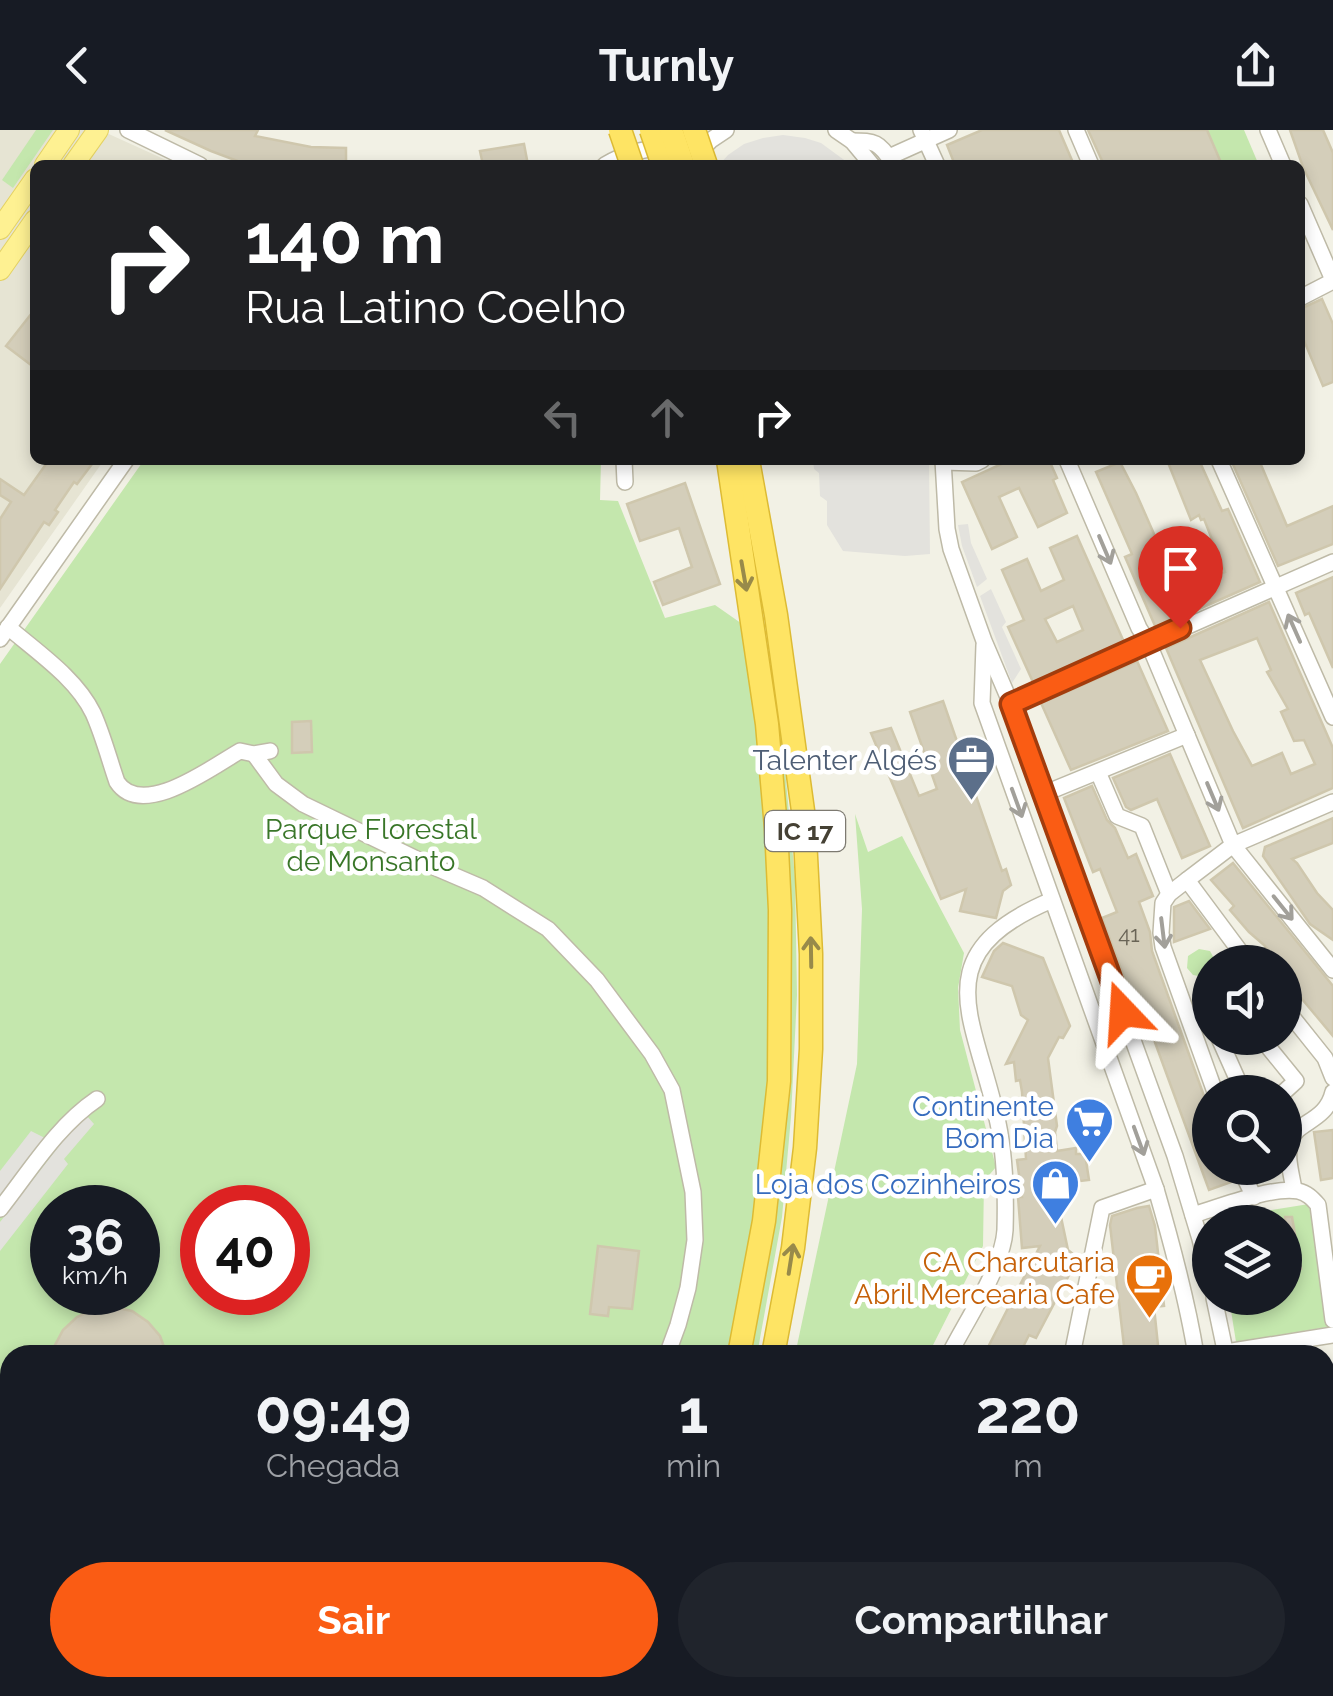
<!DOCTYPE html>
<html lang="pt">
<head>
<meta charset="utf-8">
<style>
	:root { --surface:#171b24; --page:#20242c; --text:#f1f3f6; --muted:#9ea1a6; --accent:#fa5c14 }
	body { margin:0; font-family:Raleway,sans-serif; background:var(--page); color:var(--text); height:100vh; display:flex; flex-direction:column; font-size:38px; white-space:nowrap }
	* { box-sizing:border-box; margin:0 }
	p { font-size:32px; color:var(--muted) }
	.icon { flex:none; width:55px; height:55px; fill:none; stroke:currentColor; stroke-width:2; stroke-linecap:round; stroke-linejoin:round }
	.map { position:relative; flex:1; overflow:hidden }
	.panel { position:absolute; left:0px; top:1215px; width:1335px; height:352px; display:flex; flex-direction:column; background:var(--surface); border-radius:30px 30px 0 0; box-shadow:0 5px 15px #0003 }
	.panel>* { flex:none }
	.banner { position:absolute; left:30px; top:30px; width:1275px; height:305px; border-radius:15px; box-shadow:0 5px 15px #0003; background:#202124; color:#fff; overflow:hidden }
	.buttons { position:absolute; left:1192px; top:815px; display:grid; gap:20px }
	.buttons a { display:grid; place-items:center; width:110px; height:110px; border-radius:50%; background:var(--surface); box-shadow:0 5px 15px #0003; font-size:50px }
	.speed { position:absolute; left:30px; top:1055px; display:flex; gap:20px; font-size:50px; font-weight:700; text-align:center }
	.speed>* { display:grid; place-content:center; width:130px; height:130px; border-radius:50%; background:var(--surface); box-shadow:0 5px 15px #0003; line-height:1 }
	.speed small { font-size:25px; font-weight:400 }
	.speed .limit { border:15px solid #d22; background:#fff; color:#111 }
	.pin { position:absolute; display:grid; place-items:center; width:85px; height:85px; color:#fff; margin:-102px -42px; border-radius:50% 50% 50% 0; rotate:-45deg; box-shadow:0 0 10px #0007 }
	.pin .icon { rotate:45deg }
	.me { position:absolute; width:110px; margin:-55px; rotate:340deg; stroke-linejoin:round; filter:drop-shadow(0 0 8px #0008) }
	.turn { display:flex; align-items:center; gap:35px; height:210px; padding:0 50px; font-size:45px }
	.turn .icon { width:130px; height:130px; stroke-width:2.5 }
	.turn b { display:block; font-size:70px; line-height:85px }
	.lanes { display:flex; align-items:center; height:95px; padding:0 50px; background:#0003; justify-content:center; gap:50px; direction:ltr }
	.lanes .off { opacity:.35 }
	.eta { display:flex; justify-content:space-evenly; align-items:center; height:170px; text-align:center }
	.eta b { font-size:60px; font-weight:700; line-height:70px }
	.action { display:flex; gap:20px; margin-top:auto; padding:20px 50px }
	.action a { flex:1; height:115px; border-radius:60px; background:var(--accent); color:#fff; font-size:40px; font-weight:700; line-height:115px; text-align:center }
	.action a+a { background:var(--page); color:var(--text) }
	header { display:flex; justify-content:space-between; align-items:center; height:130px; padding:0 50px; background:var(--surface); font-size:45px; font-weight:700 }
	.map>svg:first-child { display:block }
	.residential { fill:#e6e4d3 }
	.green { fill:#c4e7ad; fill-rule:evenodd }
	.parking { fill:#e3e2dd }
	.building { fill:#d4ceba; stroke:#cfc7ad; stroke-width:2.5; fill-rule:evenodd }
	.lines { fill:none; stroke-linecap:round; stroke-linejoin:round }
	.minor-casing { stroke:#bebaa7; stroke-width:18 }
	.major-casing { stroke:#e4d262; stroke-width:22 }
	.highway-casing { stroke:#ddbb34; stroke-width:25 }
	.minor { stroke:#fff; stroke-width:15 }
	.major { stroke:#fef192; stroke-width:20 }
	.highway { stroke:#fee464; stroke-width:22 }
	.highway-bridge-casing { stroke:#ddbb34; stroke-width:25; stroke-linecap:butt }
	.highway-bridge { stroke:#fee464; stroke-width:22 }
	.oneway { stroke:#a2a09a }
	.oneway2 { stroke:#988a4a }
	.route-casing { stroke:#a23c0d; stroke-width:25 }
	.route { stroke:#fa5c14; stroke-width:18 }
	.labels { text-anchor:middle; stroke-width:9; stroke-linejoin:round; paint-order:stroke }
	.number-label { font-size:22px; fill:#696456 }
	.shield { fill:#fff; stroke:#7d7a71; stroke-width:2.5 }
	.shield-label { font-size:25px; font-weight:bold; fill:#454134 }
	.service-label { font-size:28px; fill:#4e5e75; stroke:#fff; text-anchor:end }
	.park-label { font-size:28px; fill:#397628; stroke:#fff }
	.shop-label { font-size:28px; fill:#366cbe; stroke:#fff; text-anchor:end }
	.food-label { font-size:28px; fill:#c56008; stroke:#fff; text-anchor:end }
</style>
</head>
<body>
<header><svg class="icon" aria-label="back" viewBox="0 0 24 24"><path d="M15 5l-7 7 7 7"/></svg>Turnly<svg class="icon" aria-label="share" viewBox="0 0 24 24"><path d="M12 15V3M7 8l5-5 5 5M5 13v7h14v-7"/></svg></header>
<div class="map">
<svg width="1333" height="1566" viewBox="0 0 1333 1566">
	<rect width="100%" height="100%" fill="#f2f1e5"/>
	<polygon class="residential" points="0,0 100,0 177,35 35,35 35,330 104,330 0,478"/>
	<g class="green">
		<polygon points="36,0 53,0 13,58 2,50"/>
		<polygon points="1207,0 1244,0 1258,33 1253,35 1222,35"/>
		<path d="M144,330H601L600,370L618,371L665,488L715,475L758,505L774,551L783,618L795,748L797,865L791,987L782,1087L757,1225H10V1558H680L678,1566H0V534ZM52,1078H138V1162H52ZM202,1078H288V1162H202Z"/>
		<polygon points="855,684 868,722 902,706 964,823 958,858 960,900 996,1037 984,1051 983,1116 928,1225 795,1225 857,934 862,779"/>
		<polygon points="1199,819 1210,821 1216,832 1210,832 1210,845 1204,847 1193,845 1187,838 1188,826"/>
		<polygon points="1309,1074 1328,1197 1236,1212 1229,1168 1285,1168 1285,1092 1217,1092 1217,1089"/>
	</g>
	<g class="parking">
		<polygon points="783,5 805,8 821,13 851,35 719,35 728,25 744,14 763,8"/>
		<polygon points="813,330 929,330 930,424 905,426 843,421 827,395 827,371 820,366 819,343 814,339"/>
		<polygon points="968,394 971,413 987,449 977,457 962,416 958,395"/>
		<polygon points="991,459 1006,492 1002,497 1021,539 1012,553 980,466"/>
		<polygon points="87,986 94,994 64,1029 68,1034 0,1121 0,1092 73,998"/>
		<polygon points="31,1001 45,1008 0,1067 0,1041"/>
		<polygon points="1333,1232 1333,1401 1325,1402 1325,1233"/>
	</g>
	<g class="building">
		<polygon points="165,0 258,0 255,6 311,17 346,18 346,35 248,35 211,21"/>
		<polygon points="982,0 1059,0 1074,35 955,35 947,15"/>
		<polygon points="1088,0 1207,0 1222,35 1104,35"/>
		<polygon points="1290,0 1323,0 1333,23 1333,100 1303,37"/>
		<polygon points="524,14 528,35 483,35 480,21"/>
		<polygon points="1322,169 1333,194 1333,252 1323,256 1300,201 1300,179"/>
		<polygon points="35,179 35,238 6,216"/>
		<polygon points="49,330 95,330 77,354 74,352 55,380 58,382 49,395 44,392 0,459 0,389 11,372 0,365 0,349 24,365"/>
		<polygon points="1010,330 1049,330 1057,348 1053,350 1067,383 1038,397 1019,358 999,367 1017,407 992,419 962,352"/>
		<polygon points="1167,330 1199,330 1222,381 1228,379 1260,452 1156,498 1125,427 1132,424 1096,342 1120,332 1136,363 1158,413 1151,416 1172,464 1225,442 1204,389 1201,390 1199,385 1191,390"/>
		<polygon points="1231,330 1259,330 1287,396 1333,376 1333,414 1278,436"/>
		<polygon points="685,353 720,454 663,475 654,452 692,437 679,398 640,411 627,374"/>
		<path d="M1077,406L1124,512L1033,552L1008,497L1024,490L1002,440L1027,429L1041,461L1064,450L1050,418ZM1073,476L1083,500L1057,512L1045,489Z"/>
		<polygon points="1333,447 1333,538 1309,483 1305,485 1296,463"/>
		<path d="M1269,472L1333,618V658L1243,698L1166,518ZM1257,508L1271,540L1267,542L1288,579L1281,582L1294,611L1304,610L1315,634L1291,644L1282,623L1252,636L1233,601L1200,530Z"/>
		<polygon points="1137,531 1168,601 1071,640 1041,573"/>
		<polygon points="943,571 1002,741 1006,739 1011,755 1003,761 996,788 960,781 966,759 941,769 871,603 891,598 919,666 937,659 910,582"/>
		<polygon points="311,591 312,622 292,623 292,592"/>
		<polygon points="1170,624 1210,716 1182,728 1157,669 1131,680 1126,677 1113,648"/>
		<polygon points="1092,656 1107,690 1115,698 1128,728 1136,724 1153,766 1139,772 1150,802 1152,821 1204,966 1210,972 1210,1038 1229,1038 1234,1051 1209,1060 1142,877 1136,879 1102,788 1117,782 1100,739 1093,742 1064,668"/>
		<polygon points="1333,688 1333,713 1292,729 1297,733 1317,763 1333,780 1333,810 1310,794 1263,726 1265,717"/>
		<polygon points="1233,733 1333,856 1333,906 1302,869 1285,842 1285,832 1278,832 1264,815 1249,802 1230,780 1234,776 1211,750"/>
		<polygon points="1189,771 1210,799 1174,812 1174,777"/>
		<polygon points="1003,813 1043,828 1070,896 1063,908 1059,907 1048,928 1057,996 1055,1002 1057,1021 1076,1018 1076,1024 1085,1024 1089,1050 1054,1054 1068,1120 1078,1128 1036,1208 1029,1205 1019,1225 984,1225 1040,1116 1022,1118 1018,1067 1022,1067 1017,1030 1026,1029 1022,962 1020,950 1016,951 1014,932 1006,934 1028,890 1021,885 1012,856 982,847 994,821"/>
		<polygon points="1333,1000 1333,1048 1321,1050 1314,1002"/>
		<polygon points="1149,1076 1155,1096 1164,1176 1154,1177 1159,1225 1125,1225 1110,1095 1112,1086 1137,1078"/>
		<polygon points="1285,1087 1292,1087 1301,1139 1285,1142"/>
		<polygon points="598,1116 639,1121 632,1179 609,1177 608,1186 590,1184"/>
		<polygon points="113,1177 132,1181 148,1192 160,1206 167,1225 53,1225 54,1217 63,1200 77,1187 94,1179"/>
	</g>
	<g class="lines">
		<defs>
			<g id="minor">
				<polyline points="128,0 200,35"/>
				<polyline points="836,0 852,11 872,35"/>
				<polyline points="921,0 937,35"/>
				<polyline points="1076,0 1091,35"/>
				<polyline points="1268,0 1283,35"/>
				<path d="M852,11C875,11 879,12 892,32"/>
				<polyline points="698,24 711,10 726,0"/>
				<polyline points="889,27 949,0"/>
				<path d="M605,35C625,23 643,19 666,17"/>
				<polyline points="1300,74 1333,150"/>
				<polyline points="1300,168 1333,151"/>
				<polyline points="624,330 625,352"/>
				<polyline points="943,330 947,399 951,419 984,511 1011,574 1175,1026 1200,1109 1210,1150"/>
				<polyline points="1067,330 1139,498 1148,512 1233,715 1333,840"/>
				<polyline points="1219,330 1333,587"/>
				<polyline points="943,332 976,333 982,330"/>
				<path d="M8,497C37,522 76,548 93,583C103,605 109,629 117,652C142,690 212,637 240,621L254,624L270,621"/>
				<polyline points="0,509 126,330"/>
				<path d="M984,515L982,573L1156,1059C1172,1114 1187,1169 1196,1225"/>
				<polyline points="1011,574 1333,432"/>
				<polyline points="254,624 276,654 303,674 427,734 483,758 548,799 597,850 652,924 672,960 693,1062 695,1110 688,1158 678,1195 667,1225"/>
				<polyline points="1098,642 1117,686 1142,696 1169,764"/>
				<polyline points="1043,664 1187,605"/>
				<polyline points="1187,750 1233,715 1333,672"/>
				<polyline points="1210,876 1208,878 1210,884"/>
				<polyline points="1285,878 1325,928 1333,948"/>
				<polyline points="1219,908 1243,962"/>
				<polyline points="1261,908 1296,951 1284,962"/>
				<polyline points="1215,962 1163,817 1161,803 1163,773 1169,764 1187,750 1248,832"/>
				<polyline points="1240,1038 1254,1067"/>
				<path d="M1294,1060C1292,1045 1285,1025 1291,1010C1297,991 1326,992 1333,962"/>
				<path d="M0,1079C30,1041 57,996 97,969"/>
				<path d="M1193,1085C1219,1077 1273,1056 1298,1061C1307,1063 1312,1068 1318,1075L1333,1190"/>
				<polyline points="1214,1168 1226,1225"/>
				<polyline points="1226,1222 1333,1205"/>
				<path d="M949,1225C966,1191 1003,1137 1005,1100C1006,1066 1005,1026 998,993C976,888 921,825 1052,770"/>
				<polyline points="1072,1225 1102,1078 1156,1059"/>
				<polyline points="1325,1288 1333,1351"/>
				<polyline points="1325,1384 1333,1383"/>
				<polyline points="0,1437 10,1456"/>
				<polyline points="0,1543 8,1526 10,1512"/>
				<polyline points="182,1558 202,1566"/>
				<polyline points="1010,1558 1021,1563 1036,1563"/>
				<polyline points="1220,1558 1220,1566"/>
				<polyline points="1249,1558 1249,1566"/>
				<polyline points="31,1566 48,1558"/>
				<polyline points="541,1566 548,1558"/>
				<polyline points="844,1566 852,1558"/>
			</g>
			<g id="major">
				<polyline points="45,35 69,0"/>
				<polyline points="73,35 98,0"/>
				<polyline points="0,99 35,49"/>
				<polyline points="0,140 35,90"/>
			</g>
			<g id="highway">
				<polyline points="728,330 767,594 776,698 780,780 779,951 764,1091 739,1225"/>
				<polyline points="748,330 776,485 804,688 811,824 811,919 805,1018 793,1118 773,1225"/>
				<polyline points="657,1566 659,1558"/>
				<polyline points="695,1566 697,1558"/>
			</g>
		</defs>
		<use href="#minor" class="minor-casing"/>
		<use href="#major" class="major-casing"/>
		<use href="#highway" class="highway-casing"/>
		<use href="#minor" class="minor"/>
		<use href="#major" class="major"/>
		<use href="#highway" class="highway"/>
		<defs>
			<g id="highway-bridge">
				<polyline points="620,0 632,35"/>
				<polyline points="651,0 663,35"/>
				<polyline points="671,0 683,35"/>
				<polyline points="694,0 706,35"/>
			</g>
		</defs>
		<use href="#highway-bridge" class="highway-bridge-casing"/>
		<use href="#highway-bridge" class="highway-bridge"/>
	</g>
	<defs><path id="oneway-shaft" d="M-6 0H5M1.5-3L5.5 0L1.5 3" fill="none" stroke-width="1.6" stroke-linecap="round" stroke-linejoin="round" transform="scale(2.5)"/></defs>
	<g class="oneway">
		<use href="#oneway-shaft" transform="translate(1105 420) rotate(67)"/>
		<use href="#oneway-shaft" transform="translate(1294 498) rotate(-114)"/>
		<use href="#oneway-shaft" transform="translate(1213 667) rotate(67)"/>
		<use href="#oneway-shaft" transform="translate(1017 673) rotate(70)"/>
		<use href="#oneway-shaft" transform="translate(1283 778) rotate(51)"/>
		<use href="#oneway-shaft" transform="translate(1163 803) rotate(83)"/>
		<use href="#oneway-shaft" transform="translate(1139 1011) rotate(70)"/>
	</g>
	<g class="oneway2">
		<use href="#oneway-shaft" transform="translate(744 446) rotate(80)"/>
		<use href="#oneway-shaft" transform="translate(811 822) rotate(-91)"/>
		<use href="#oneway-shaft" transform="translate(791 1129) rotate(-81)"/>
	</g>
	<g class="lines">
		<defs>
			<polyline id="route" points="1123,882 1011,574 1180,498"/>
		</defs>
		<use href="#route" class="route-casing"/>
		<use href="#route" class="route"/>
	</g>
	<defs>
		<symbol id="office-pin" viewBox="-11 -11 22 30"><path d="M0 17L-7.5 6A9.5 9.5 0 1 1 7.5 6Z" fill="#5c6f8a" stroke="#fff"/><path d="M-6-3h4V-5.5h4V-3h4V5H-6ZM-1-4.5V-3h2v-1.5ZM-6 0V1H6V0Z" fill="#fff"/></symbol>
		<symbol id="supermarket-pin" viewBox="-11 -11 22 30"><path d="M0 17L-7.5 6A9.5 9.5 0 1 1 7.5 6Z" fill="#3f7fe0" stroke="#fff"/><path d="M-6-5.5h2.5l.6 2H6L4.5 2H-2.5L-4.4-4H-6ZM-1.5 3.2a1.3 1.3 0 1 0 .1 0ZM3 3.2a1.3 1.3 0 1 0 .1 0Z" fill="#fff"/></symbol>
		<symbol id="shop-pin" viewBox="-11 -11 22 30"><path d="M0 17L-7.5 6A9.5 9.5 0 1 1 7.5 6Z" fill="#3f7fe0" stroke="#fff"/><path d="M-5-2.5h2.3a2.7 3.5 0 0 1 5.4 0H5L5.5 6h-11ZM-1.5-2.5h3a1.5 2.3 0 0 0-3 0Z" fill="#fff"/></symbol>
		<symbol id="cafe-pin" viewBox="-11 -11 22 30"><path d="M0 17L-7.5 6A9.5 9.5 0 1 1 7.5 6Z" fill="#e8710a" stroke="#fff"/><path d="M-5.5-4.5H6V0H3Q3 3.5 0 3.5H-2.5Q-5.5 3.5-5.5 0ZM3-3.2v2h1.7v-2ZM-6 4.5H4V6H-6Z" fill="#fff"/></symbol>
	</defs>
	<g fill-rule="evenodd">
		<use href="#office-pin" x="944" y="602" width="55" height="75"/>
		<use href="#supermarket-pin" x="1062" y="964" width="55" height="75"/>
		<use href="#shop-pin" x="1028" y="1026" width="55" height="75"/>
		<use href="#cafe-pin" x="1122" y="1120" width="55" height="75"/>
	</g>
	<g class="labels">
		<g class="number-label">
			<text x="1129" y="812">41</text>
		</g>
		<rect class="shield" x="765" y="681" width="80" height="40" rx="8"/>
		<g class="shield-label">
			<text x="805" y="710">IC 17</text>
		</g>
		<g class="service-label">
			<text x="937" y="640">Talenter Algés</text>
		</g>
		<g class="park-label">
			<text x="371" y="709">Parque Florestal<tspan x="371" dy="32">de Monsanto</tspan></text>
		</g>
		<g class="shop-label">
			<text x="1054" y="986">Continente<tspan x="1054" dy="32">Bom Dia</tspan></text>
			<text x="1021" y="1064">Loja dos Cozinheiros</text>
		</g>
		<g class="food-label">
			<text x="1115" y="1142">CA Charcutaria<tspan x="1115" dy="32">Abril Mercearia Cafe</tspan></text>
		</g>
	</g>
</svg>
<div class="buttons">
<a><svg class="icon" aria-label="sound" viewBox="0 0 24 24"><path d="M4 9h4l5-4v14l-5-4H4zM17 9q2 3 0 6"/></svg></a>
<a><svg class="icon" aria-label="search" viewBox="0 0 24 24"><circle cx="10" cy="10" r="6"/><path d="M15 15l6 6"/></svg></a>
<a><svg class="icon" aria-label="layers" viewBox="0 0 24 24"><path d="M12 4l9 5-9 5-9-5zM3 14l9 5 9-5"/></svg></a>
</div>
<div class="speed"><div>36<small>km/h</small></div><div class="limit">40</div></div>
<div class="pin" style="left:1180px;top:498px;background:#d93025"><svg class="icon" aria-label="arrive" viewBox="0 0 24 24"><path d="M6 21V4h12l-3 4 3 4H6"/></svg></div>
<svg class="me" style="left:1123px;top:882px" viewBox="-20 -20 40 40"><path d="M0-17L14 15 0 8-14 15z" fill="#fa5c14" stroke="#fff" stroke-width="4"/></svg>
<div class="banner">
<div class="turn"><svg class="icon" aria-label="right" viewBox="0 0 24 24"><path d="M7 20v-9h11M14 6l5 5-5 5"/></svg><div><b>140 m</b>Rua Latino Coelho</div></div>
<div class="lanes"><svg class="icon off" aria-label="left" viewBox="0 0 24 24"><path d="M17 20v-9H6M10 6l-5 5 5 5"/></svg><svg class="icon off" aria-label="ahead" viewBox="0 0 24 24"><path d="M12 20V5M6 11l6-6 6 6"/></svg><svg class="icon" aria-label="right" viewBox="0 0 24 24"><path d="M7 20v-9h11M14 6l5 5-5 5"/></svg></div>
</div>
<section class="panel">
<div class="eta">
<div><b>09:49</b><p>Chegada</p></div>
<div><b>1</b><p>min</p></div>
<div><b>220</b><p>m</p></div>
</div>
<div class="action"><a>Sair</a><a>Compartilhar</a></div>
</section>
</div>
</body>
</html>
